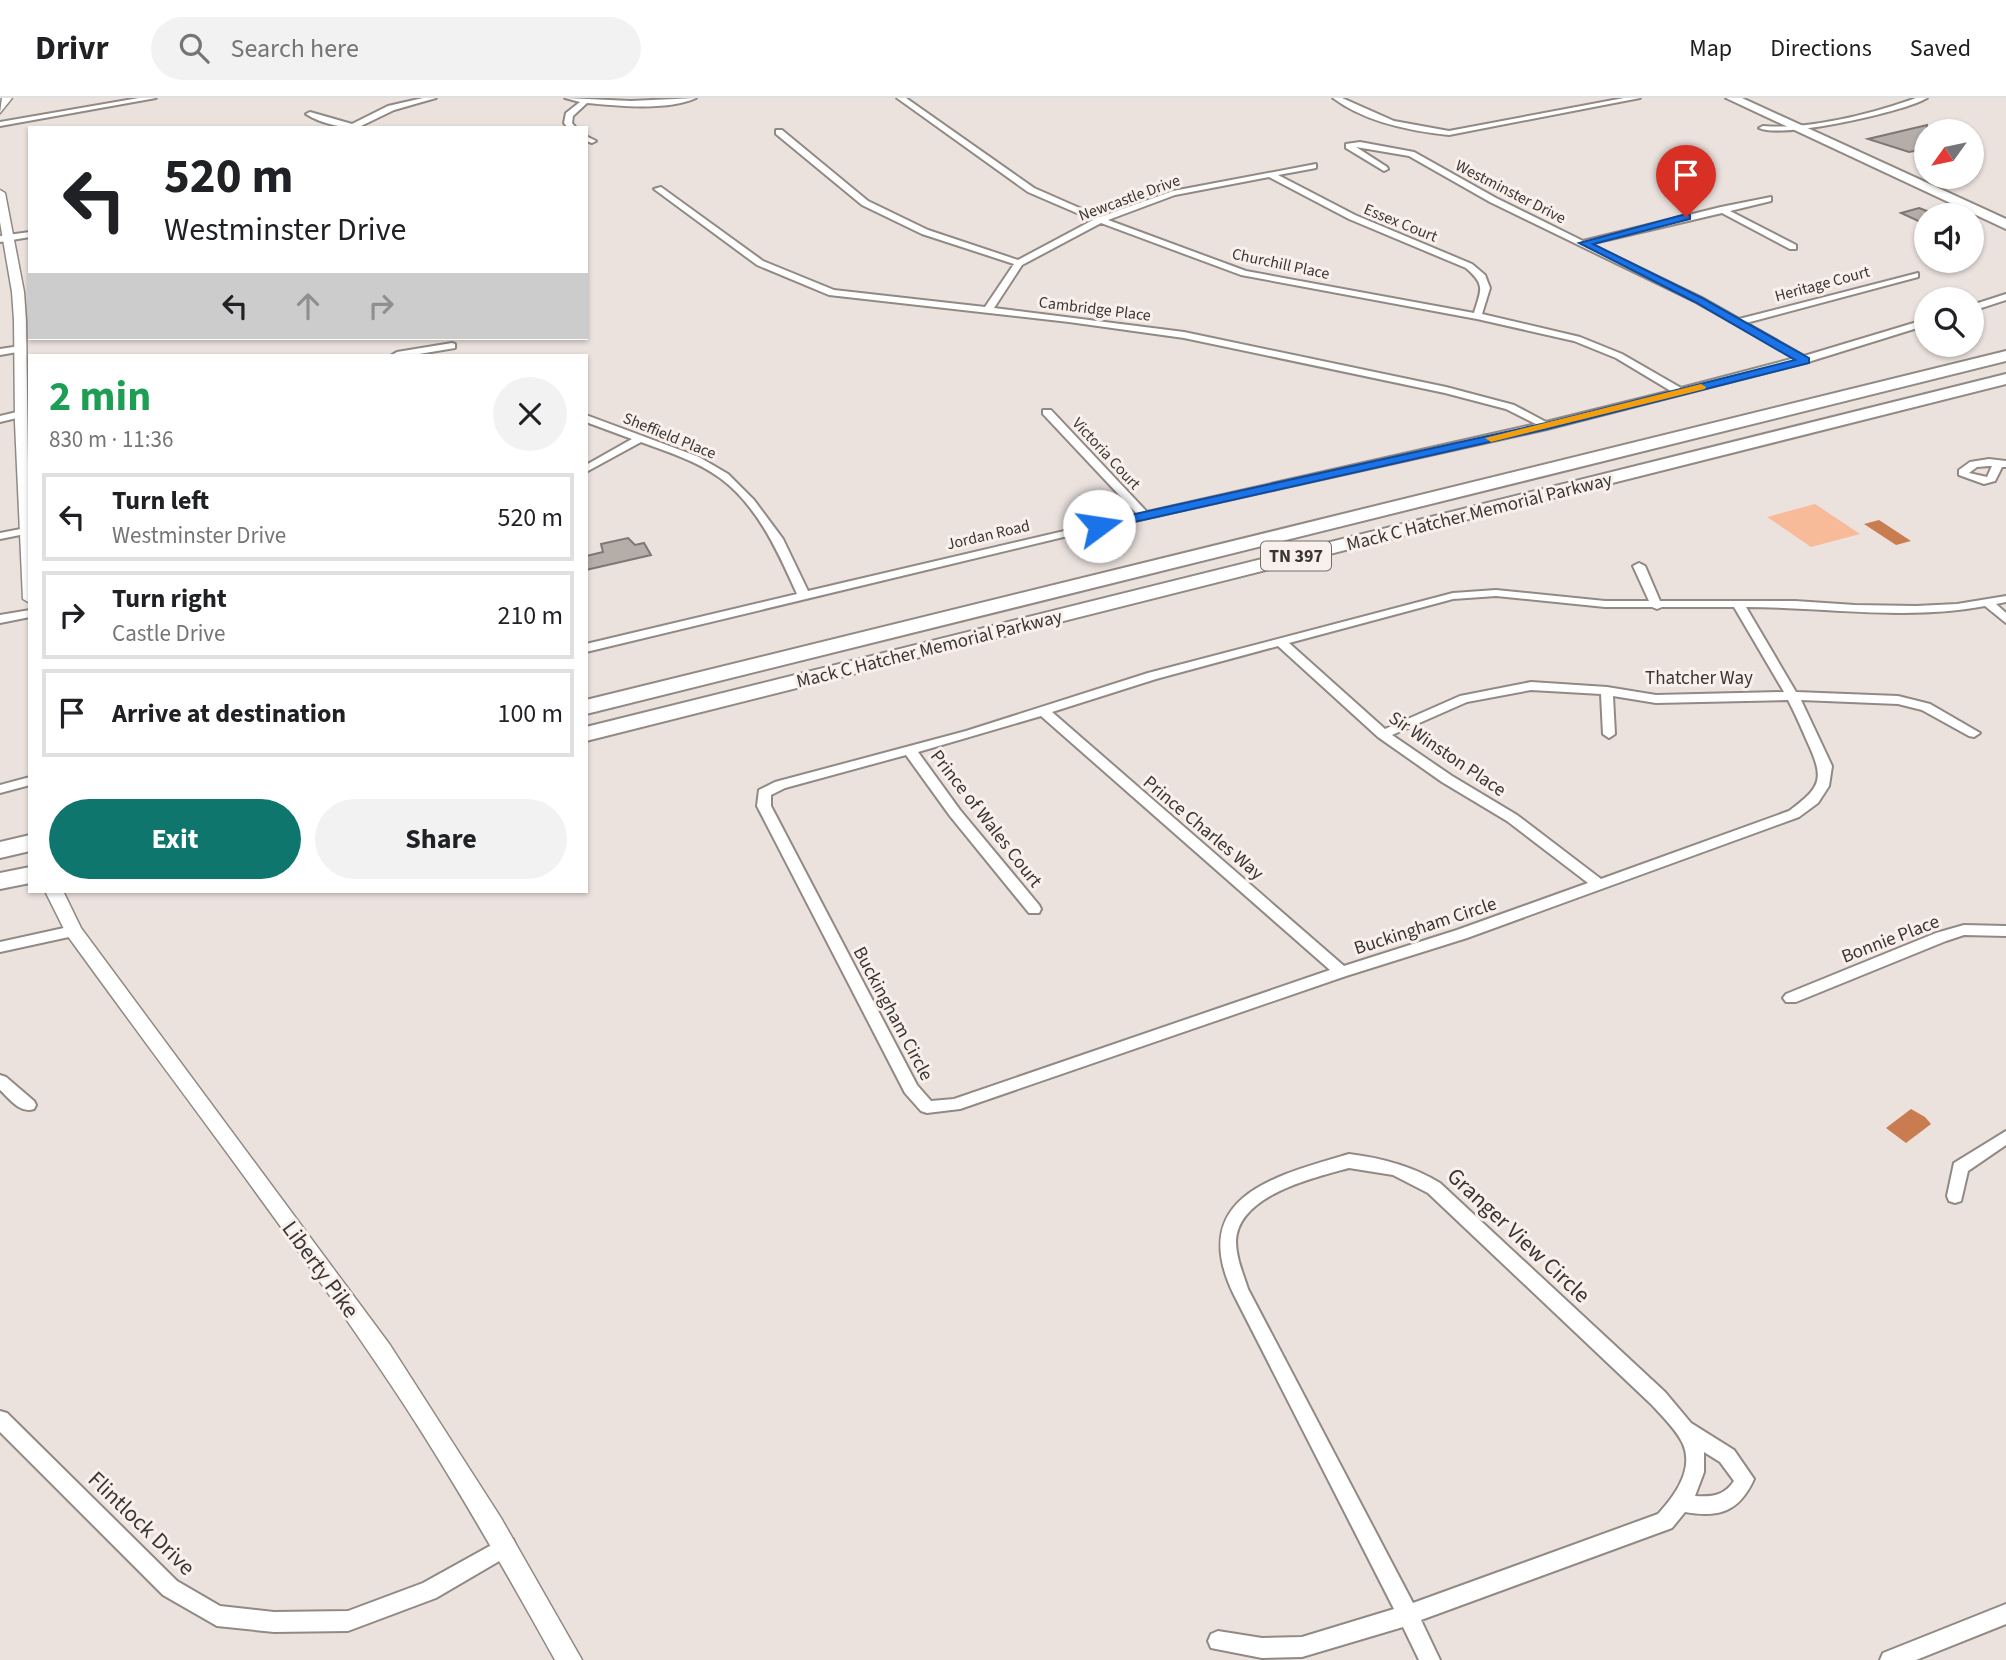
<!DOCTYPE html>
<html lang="en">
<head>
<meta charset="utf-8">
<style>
	:root { --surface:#fff; --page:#f2f2f2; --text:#202124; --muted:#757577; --line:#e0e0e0; --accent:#0f766e }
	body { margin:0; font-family:"Source Sans 3",sans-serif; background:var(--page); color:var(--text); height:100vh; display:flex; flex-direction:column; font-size:26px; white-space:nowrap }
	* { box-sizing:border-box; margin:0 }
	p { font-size:23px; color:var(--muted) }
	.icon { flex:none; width:38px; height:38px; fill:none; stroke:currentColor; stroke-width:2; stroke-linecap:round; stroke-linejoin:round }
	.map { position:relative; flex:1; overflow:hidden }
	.side { position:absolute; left:28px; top:256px; width:560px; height:539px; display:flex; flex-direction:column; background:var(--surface); border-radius:0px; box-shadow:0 2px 5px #0004 }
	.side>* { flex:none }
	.hud { position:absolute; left:28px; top:28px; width:560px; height:214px; border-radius:0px; box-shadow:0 2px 5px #0004; background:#fff; color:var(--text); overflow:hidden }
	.needle { width:46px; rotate:237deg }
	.buttons { position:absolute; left:1914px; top:21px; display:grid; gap:14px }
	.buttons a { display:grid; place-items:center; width:70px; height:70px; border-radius:50%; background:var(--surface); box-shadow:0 2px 5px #0004; font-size:35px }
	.pin { position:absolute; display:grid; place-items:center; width:60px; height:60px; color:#fff; margin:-72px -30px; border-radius:50% 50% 50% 0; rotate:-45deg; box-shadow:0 0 7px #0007 }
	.pin .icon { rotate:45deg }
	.me { position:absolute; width:77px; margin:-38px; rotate:76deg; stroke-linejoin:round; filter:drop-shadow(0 0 5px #0008) }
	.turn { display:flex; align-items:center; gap:24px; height:147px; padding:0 21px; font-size:32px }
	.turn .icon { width:91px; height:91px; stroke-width:2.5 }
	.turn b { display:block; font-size:49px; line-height:60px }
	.lanes { display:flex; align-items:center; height:66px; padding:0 21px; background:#0003; justify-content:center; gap:35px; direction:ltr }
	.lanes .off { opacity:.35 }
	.round { display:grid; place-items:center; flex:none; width:74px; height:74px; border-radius:37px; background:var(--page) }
	.summary { display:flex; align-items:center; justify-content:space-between; height:119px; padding:0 21px }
	h1 { font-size:42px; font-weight:700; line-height:52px; color:#1e9e55 }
	.primary-button { display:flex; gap:14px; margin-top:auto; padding:14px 21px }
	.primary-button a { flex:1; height:80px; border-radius:42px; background:var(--accent); color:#fff; font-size:28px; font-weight:700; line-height:80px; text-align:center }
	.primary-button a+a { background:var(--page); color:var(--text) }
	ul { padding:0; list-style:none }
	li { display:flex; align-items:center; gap:21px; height:88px; margin:0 14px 10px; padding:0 7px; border:4px solid var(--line); border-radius:0px }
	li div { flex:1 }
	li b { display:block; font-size:26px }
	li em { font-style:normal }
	header { display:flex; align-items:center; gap:42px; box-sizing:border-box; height:98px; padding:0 35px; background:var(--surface); border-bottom:2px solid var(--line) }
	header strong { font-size:33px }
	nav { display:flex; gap:38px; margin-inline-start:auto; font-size:24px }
	.search { width:490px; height:63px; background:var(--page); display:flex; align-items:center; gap:18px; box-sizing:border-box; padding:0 24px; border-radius:38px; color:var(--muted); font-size:26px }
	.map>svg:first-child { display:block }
	.green { fill:#f8bb99 }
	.water { fill:#c97c50 }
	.building { fill:#b5ada8; stroke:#7f7773; stroke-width:2 }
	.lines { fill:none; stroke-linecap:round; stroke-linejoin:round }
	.minor-casing { stroke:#918984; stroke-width:4 }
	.tertiary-casing { stroke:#918984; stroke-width:3 }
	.trunk-casing { stroke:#918984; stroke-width:4 }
	.minor { fill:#fff; fill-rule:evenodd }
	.tertiary { fill:#fff; fill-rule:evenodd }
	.trunk { fill:#fff; fill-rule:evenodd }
	.route { fill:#1a73e8; stroke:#114b97; stroke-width:2 }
	.slow { fill:#f59e0b }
	.labels { text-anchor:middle; stroke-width:6; stroke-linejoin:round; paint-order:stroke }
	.far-street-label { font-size:16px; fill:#3a3634; stroke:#f9f0eb }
	.shield { fill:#f9f0eb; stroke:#736e6b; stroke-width:2 }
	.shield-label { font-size:18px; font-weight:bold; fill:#3a3634 }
	.street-label { font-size:19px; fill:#3a3634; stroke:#f9f0eb }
	.near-street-label { font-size:23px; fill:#3a3634; stroke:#f9f0eb }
</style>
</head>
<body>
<header>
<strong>Drivr</strong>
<div class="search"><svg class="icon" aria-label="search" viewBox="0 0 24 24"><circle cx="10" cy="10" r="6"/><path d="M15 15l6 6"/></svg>Search here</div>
<nav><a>Map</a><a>Directions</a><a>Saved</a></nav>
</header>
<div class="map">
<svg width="2006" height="1562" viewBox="0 0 2006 1562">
	<rect width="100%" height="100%" fill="#ebe2de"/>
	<polygon class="green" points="1815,406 1860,436 1811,449 1767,419"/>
	<g class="water">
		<polygon points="1879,422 1911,443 1896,447 1864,426"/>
		<polygon points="1911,1011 1925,1019 1931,1026 1906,1045 1886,1030"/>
	</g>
	<g class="building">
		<polygon points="1927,27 1927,54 1920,52 1909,54 1868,41"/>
		<polygon points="1919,110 1927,113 1927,127 1901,115"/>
		<polygon points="628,440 635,447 644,445 651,457 586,472 586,458 603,454 601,446"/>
	</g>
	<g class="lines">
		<defs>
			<g id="minor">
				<polygon points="139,0 156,0 0,28 0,24"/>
				<path d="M423,0H436L394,12L361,28L365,30C345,30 323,27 306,16L310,14L352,26L388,8Z"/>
				<path d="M565,0L631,3L696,0C668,13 618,8 587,5L573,18L572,25L576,30H568L564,25L566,15L580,4Z"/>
				<path d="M897,0H906L1034,90L1100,119L1173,93L1316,66V70L1278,77L1355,117L1472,166L1485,177L1490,190L1482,216L1580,239L1622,256L1681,290L1795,260L1696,204L1490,104L1409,58L1356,49L1387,69L1388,71L1384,73L1346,50V46L1360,44L1414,54L1496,100L1583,143L1721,109L1771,99V103L1730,113L1796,147V151H1790L1722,115L1590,146L1702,200L1739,221L1918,175V179L1746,225L1804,258L1927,221V227L1808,264L1547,331L1076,436L586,554V546L797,496C778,454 758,408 720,380C697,363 668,354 641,344L586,374V367L632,341L586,324V317L699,359L728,376L754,402L783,441L808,493L1137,416L1043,316V312H1051L1147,414L1536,326L1506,311L1445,295L1184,240L1069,224L829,197L757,167L654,91L661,89L763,163L834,192L985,209L1014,166L922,136L862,107L776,36V32H782L868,103L928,132L1018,162L1093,122L1028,94ZM1269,79L1349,121L1466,170C1486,187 1481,192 1474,215L1246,173L1108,122L1175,97ZM1101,125L1241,177L1477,221L1574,243L1616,260L1671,293L1546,324L1514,307L1446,289L1184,234L994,210L1022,167Z"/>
				<path d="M1333,0H1342L1394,23L1449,33L1624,0H1640L1449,37C1410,33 1365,24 1333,0Z"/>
				<path d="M1916,0H1927C1904,14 1782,41 1759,30L1763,28C1809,32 1872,16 1916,0Z"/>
				<polygon points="586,38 596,43 592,45 586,43"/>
				<polygon points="30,134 30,139 0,144 0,138"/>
				<polygon points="2006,196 2006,202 1972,213 1972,207"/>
				<polygon points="452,245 455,246 455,250 413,257 392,257 397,254"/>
				<polygon points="20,248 25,251 23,253 0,257 0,251"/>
				<polygon points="21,313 25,314 25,318 0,324 0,318"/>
				<path d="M1989,361L2006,363V369H2002L1995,383L1984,386L1959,377V372L1970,364ZM1989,368H1992L1987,379L1969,375L1977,369Z"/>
				<polygon points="26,430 30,431 30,435 0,441 0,435"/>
				<path d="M1639,465L1645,468L1660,503H1795L1855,507L1916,508L1957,506L2006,498V504L1996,506L2006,515V525L1985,508C1906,523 1826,509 1746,509L1796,594L1898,598L1930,606L1980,635L1974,639L1969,638L1922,612L1898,606L1801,602L1832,668L1829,688L1818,705L1799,719L1467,840L1346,878L960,1011L927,1015L921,1013L905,995L757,708L759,692L775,684L966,633L1148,575L1453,495L1496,492L1605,503H1649L1633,468ZM1496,498L1605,509H1652L1657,511L1662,509H1734L1784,594L1656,597L1607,589L1531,584L1460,598L1385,631L1289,545L1453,501ZM1278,548L1378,639L1442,684L1507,723L1588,785L1457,832L1344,868L1052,614L1156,581ZM1531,592L1601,596L1603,636L1609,640L1615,636L1613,598L1656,605L1788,602C1795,615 1801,629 1807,643C1824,680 1823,688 1789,713L1601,781L1517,717L1452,678L1392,637L1467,604ZM1041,618L1330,872L954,1001L931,1003L917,987L771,708V697L785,690L906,657L950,718L1029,815H1039L1041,811L1039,807L960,712L918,654Z"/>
				<polygon points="30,512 30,519 0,525 0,517"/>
				<polygon points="30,679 30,687 0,695 0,687"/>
				<polygon points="1964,827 2006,828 2006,838 1964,837 1946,843 1796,904 1786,904 1783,900 1786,896 1936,835"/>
				<polygon points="73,828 78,829 80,833 78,837 0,854 0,844"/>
				<path d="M0,977L6,979L34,1003L36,1007L34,1011C20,1016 9,1000 0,992Z"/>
				<polygon points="2006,1033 2006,1047 1968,1073 1961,1103 1955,1105 1949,1103 1947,1098 1954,1065"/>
				<path d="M1349,1056C1382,1060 1412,1068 1440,1085L1665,1294L1691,1325L1734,1352L1754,1381C1739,1414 1719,1420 1685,1414L1672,1430L1421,1522L1440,1562H1419L1403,1529L1302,1559L1262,1560L1211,1550L1208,1543L1211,1536L1218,1533L1262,1540L1302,1539L1394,1511L1234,1197C1186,1099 1274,1078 1349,1056ZM1349,1070L1393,1077L1428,1095L1651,1306C1662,1318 1676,1331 1683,1346C1694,1371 1675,1398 1658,1416L1413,1505L1248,1191C1243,1175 1236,1160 1236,1143C1238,1097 1313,1080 1349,1070ZM1704,1354L1720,1364L1734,1383C1724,1398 1712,1399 1695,1398L1704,1374Z"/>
				<polygon points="0,1313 7,1315 177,1483 220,1508 274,1514 348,1513 423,1485 506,1439 513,1441 516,1448 513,1455 436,1500 348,1533 274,1534 217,1528 163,1497 0,1334"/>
				<polygon points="2006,1506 2006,1526 1916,1562 1880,1562 1883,1555"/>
			</g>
			<g id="tertiary">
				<polygon points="2,0 12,0 0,15"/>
				<polygon points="0,92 5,95 24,194 26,222 30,505 23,501 15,325 14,222 12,194 0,124"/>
				<path d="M45,793H63L81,830L390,1247L501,1420L582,1562H555C506,1474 456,1386 401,1302C296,1143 179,992 67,837Z"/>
			</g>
			<g id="trunk">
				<polygon points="1726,0 1742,0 2006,121 2006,131"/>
				<polygon points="2006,253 2006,263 586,616 586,602"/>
				<polygon points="2006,276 2006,286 586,643 586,629"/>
				<polygon points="30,737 30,753 0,760 0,744"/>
				<polygon points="30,769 30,785 0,791 0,775"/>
			</g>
		</defs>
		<use href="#minor" class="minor-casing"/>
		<use href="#tertiary" class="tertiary-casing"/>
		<use href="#trunk" class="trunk-casing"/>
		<use href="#minor" class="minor"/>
		<use href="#tertiary" class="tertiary"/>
		<use href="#trunk" class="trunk"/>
	</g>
	<polygon class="route" points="1686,116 1690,117 1690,121 1593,146 1702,200 1809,260 1809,265 1547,331 1099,432 1093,428 1099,424 1546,325 1795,262 1695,204 1579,145"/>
	<polygon class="slow" points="1701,286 1706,289 1705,291 1491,344 1485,340"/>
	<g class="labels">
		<g class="far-street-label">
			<text transform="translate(1511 93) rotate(27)" y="6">Westminster Drive</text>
			<text transform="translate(1129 99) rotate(-20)" y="6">Newcastle Drive</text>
			<text transform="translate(1401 124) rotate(22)" y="6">Essex Court</text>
			<text transform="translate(1281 165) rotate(12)" y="6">Churchill Place</text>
			<text transform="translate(1822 185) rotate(-15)" y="6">Heritage Court</text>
			<text transform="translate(1095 210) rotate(7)" y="6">Cambridge Place</text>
			<text transform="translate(670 337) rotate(22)" y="6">Sheffield Place</text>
			<text transform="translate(1107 355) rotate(47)" y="6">Victoria Court</text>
			<text transform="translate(988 436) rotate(-13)" y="6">Jordan Road</text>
		</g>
		<rect class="shield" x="1261" y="443.5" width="70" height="29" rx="5"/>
		<g class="shield-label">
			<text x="1296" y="464">TN 397</text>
		</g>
		<g class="street-label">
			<text transform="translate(1479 413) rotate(-14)" y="7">Mack C Hatcher Memorial Parkway</text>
			<text transform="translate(929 550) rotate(-14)" y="7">Mack C Hatcher Memorial Parkway</text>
			<text x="1699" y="586">Thatcher Way</text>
			<text transform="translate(1448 655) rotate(34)" y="7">Sir Winston Place</text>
			<text transform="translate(987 720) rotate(52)" y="7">Prince of Wales Court</text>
			<text transform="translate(1204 729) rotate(40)" y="7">Prince Charles Way</text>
			<text transform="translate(1425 827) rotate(-18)" y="7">Buckingham Circle</text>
			<text transform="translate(1890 840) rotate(-21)" y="7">Bonnie Place</text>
			<text transform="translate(894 915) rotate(62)" y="7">Buckingham Circle</text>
		</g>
		<g class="near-street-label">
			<text transform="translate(1519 1137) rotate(43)" y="8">Granger View Circle</text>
			<text transform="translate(321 1171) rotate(54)" y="8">Liberty Pike</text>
			<text transform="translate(142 1425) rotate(44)" y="8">Flintlock Drive</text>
		</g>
	</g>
</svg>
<div class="buttons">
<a><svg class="needle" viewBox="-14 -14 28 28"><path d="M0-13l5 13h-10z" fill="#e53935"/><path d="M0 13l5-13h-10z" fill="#757577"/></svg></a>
<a><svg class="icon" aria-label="sound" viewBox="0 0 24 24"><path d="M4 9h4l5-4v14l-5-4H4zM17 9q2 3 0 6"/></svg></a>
<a><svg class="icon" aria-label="search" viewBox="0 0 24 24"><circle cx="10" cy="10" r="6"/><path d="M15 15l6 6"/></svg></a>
</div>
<div class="pin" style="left:1686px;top:119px;background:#d93025"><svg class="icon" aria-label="arrive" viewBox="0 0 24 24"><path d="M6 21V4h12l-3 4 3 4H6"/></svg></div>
<svg class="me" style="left:1099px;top:428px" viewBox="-20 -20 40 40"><circle r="19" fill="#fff"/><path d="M0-13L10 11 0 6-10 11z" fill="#1a73e8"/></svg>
<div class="hud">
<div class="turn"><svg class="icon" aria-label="left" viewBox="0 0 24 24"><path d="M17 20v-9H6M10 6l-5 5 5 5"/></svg><div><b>520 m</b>Westminster Drive</div></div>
<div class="lanes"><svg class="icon" aria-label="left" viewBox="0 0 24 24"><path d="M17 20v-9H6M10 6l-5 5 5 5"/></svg><svg class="icon off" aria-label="ahead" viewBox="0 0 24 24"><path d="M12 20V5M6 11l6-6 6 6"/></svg><svg class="icon off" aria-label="right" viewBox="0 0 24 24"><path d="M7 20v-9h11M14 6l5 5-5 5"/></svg></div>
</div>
<section class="side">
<div class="summary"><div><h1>2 min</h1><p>830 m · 11:36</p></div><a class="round"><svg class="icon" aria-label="close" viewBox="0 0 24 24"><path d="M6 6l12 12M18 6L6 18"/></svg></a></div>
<ul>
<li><svg class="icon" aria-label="left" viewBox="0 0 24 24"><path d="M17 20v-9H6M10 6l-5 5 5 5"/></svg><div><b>Turn left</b><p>Westminster Drive</p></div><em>520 m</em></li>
<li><svg class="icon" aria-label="right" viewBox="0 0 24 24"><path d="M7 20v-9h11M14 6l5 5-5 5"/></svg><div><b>Turn right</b><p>Castle Drive</p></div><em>210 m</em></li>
<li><svg class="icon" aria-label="arrive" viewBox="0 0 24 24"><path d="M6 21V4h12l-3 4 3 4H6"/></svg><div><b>Arrive at destination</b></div><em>100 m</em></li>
</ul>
<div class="primary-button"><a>Exit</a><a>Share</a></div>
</section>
</div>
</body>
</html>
